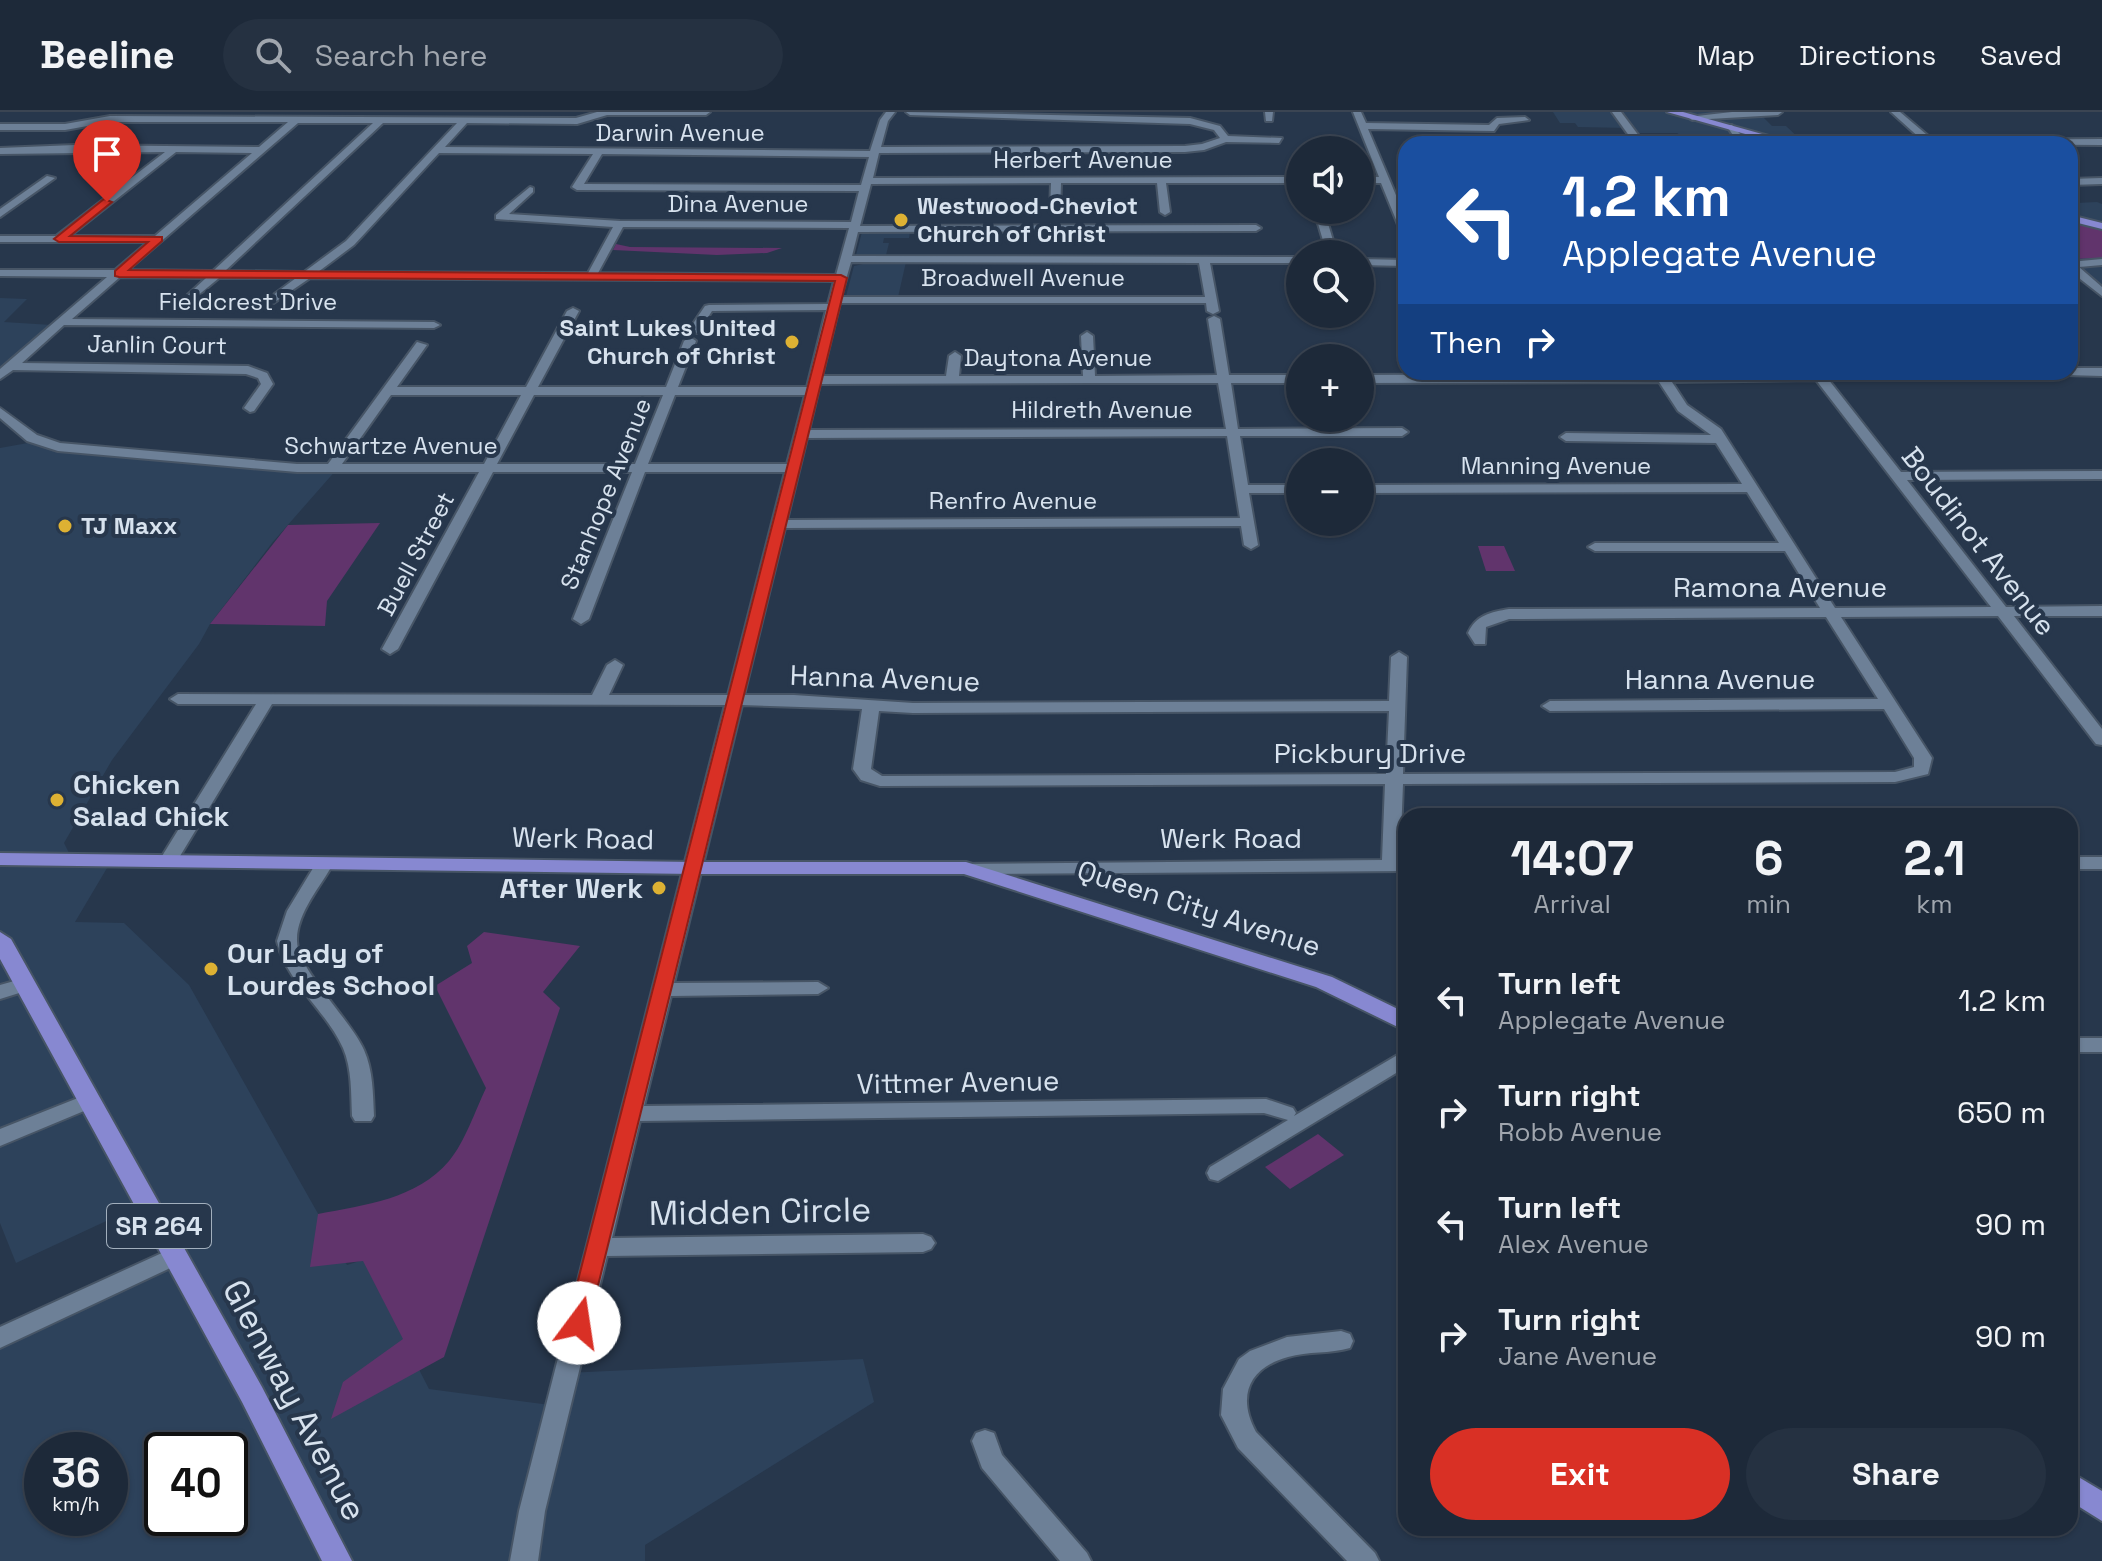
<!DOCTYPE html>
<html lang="en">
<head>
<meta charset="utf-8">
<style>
	:root { --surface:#1d2939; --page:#253141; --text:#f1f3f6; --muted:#a0a6ae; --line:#3b4553; --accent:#d93025 }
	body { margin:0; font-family:"Space Grotesk",sans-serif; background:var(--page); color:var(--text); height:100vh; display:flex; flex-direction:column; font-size:30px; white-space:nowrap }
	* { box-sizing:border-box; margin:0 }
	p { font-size:26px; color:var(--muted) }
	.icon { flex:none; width:44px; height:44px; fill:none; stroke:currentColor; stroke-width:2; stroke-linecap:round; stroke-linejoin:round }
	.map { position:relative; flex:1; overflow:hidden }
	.details { position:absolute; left:1398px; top:696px; width:680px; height:728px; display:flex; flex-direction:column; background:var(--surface); border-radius:24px; box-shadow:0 2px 6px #0004,0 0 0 2px var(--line) }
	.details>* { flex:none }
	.hud { position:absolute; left:1398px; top:24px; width:680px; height:244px; border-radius:24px; box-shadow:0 2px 6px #0004,0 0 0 2px var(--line); background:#1a4fa0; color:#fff; overflow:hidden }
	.tools { position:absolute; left:1286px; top:24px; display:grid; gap:16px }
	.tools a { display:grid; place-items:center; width:88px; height:88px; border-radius:50%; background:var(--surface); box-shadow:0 2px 6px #0004,0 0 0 2px var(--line); font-size:40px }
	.speed { position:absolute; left:24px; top:1320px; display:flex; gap:16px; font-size:40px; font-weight:700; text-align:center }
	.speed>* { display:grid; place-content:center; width:104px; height:104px; border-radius:50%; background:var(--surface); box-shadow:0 2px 6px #0004,0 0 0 2px var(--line); line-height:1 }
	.speed small { font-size:20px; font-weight:400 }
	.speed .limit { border:4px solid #111; border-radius:12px; background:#fff; color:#111 }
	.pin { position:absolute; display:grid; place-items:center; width:68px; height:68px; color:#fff; margin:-82px -34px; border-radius:50% 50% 50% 0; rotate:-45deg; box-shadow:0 0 8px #0007 }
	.pin .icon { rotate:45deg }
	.me { position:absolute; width:88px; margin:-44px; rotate:14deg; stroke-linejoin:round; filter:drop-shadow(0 0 6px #0008) }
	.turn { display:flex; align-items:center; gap:28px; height:168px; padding:0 32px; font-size:36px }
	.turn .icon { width:104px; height:104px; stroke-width:2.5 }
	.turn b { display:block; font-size:56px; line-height:68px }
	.then { display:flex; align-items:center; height:76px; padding:0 32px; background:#0003; gap:16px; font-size:30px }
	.eta { display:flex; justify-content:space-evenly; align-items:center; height:136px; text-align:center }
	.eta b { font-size:48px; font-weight:700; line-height:56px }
	.action { display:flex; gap:16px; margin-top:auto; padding:16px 32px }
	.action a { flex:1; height:92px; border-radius:48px; background:var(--accent); color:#fff; font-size:32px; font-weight:700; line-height:92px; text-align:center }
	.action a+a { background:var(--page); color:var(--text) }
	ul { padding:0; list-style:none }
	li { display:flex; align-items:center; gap:24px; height:112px; padding:0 32px }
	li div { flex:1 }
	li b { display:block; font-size:30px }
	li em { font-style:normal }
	header { display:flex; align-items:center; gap:48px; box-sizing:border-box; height:112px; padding:0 40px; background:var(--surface); border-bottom:2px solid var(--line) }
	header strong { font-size:38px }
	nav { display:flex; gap:44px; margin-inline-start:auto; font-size:28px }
	.search { width:560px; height:72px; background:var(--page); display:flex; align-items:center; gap:20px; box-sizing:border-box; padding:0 28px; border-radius:44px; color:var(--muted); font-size:30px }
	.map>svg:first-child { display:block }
	.built { fill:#2d425b; fill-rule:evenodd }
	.green { fill:#61346c }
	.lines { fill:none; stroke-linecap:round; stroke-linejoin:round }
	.minor-casing { stroke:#475566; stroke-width:4 }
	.major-casing { stroke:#475566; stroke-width:4 }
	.minor { fill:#6d8097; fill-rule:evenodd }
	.major { fill:#8788d1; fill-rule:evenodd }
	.route { fill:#d93025; stroke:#8d1f18; stroke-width:2 }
	.poi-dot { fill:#ddb133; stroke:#27374c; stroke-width:3 }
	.labels { text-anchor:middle; stroke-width:8; stroke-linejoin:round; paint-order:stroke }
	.far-street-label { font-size:24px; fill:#d7e2ee; stroke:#27374c }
	.far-poi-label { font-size:24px; font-weight:bold; fill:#d7e2ee; stroke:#27374c; text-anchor:start }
	.shield { fill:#27374c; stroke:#a2afbd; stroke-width:2 }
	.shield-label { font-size:26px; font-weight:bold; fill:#d7e2ee }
	.street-label { font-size:28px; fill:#d7e2ee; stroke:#27374c }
	.poi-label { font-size:28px; font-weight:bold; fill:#d7e2ee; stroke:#27374c; text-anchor:start }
	.near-street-label { font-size:34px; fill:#d7e2ee; stroke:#27374c }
</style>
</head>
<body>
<header>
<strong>Beeline</strong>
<div class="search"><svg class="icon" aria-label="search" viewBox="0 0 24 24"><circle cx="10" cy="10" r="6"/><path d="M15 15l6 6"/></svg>Search here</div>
<nav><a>Map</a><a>Directions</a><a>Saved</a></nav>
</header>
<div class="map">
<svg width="2102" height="1449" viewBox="0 0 2102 1449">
	<rect width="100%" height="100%" fill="#27374c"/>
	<g class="built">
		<polygon points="1553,0 1771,0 1760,2 1772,14 1786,14 1804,31 1862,32 1691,30 1677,21 1632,21 1628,16 1578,15 1575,11 1560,11"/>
		<polygon points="2070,87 2076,91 2097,90 2102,92 2102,181 2070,153"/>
		<polygon points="862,120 910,120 909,126 884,126 883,131 889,131 886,143 860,144 856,143"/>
		<polygon points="872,150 906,150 898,185 846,184 854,154"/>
		<polygon points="0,186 27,187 4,210 52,213 0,263"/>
		<path d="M39,329L337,357L272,431L210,512L199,532L112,648L64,731L76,755L107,756L75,810L124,811L189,873L347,1153L363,1148L429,1277L558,1294L566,1261L863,1247L874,1290L645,1433V1449H0V1226L175,1143L145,1091L16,1151L0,1111V336ZM42,1338H110V1406H42ZM162,1338H230V1406H162Z"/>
	</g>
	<g class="green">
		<polygon points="2070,108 2102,117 2102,146 2070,147"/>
		<polygon points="616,132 630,135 782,136 767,141 717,143 613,138"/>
		<polygon points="380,411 327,489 325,514 210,512 288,413"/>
		<polygon points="1478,434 1504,434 1515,459 1486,459"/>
		<path d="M484,820L580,834L543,880L560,896L444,1245L331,1307L343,1270L403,1227L363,1149L310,1155L318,1102C365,1093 417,1087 449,1049C465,1030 475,999 486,976L435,874L472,851L467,834Z"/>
		<polygon points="1318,1022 1344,1043 1290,1077 1265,1055"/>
	</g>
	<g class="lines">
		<defs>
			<g id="minor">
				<path d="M597,0H710L706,3H607L577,12L467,11L445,35L870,39L880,8L886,0H895L888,9L881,35L1185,34L1202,32L1220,26L1214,18L1190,12L910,3L906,0L1190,6L1220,14L1228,24L1282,26L1279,31L1226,30L1204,38L1185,40L879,41L873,66L1300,65V71H1166L1170,100L1165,103L1160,100L1157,71H1061L1060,100L1055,103L1050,100L1051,71L871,72L860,114L1256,113L1261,116L1256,119L858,120L852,144L1300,145V151H1210L1219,199L1213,202L1207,199L1206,191H840L822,264H946L949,244L955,240L961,244L959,264H1083L1081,224L1087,220L1093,224L1095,264L1217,263L1208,207L1214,204L1220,207L1229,263H1300V271H1231L1238,317L1402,316L1408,320L1402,324H1240L1248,373H1300V381H1249L1258,433L1251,437L1244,433L1241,414L785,416L744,583H794L913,591L1389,589L1391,545L1399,540L1407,545L1403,662L1895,660L1914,655V646L1884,597L1550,599L1542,594L1550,589L1878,587L1826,505L1509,507L1486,515L1485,532H1475L1468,521C1476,503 1491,500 1509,497L1820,496L1785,439H1595L1588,435L1595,431H1779L1747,380L1360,381V373L1742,372L1716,331L1566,329L1560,325L1566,321L1711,323L1678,299L1659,270L1360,271V263L2021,260L2015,264H1874L1828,267L1901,360L2102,359V367L1907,368L2006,495L2102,494V504H2014L2102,617V633L2096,632L1998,504L1841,505L1932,646L1928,662L1895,670L1403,672L1400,748L1406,747V759L966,762L957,756L959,752L1382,748L1385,672L880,674L861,668L853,657L862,597L742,593L674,871L818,870L828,876L818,882L671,884L644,994L1266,987L1293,996L1296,1001L1294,1004L1406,938V955L1218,1069L1210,1067L1207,1061L1210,1055L1288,1008L1264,1001L640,1009L612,1126L923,1122L931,1125L935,1131L931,1137L923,1140L607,1144L545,1399L538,1449H510L519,1399L725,593L272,592L177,749L168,754L159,749L256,592H178L170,587L178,582L592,583L607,553L615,548L623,553L609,583H728L785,360H645L589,507L581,512L573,507L632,360H493L398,537L390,542L382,537L479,360H297L58,339L27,329L0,306V296L37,323L60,331L297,352H328L417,230L427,233L397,275H526L567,199L573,196L579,199L538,275H666L684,229L690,225L696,229L678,275H807L826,198L712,199L698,221L688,219L705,194L709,193L828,192L834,169L310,166L269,194L265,193V189L296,166H219L185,194L181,193V189L206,166L120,165L72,207L434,210L440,213L434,216L64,213L22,251L248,254L267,261L273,272L254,299L250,300L244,296L261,272L258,266L246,262L13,258L0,267V257L107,165L0,164V158H115L148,130H0V124H56L165,40L0,42V36L75,33L259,35L288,10H110L65,18H0V12H65L110,4L576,6ZM298,11H373L213,159L128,158ZM383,11H457L346,129L304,160L225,159ZM176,40L252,41L155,124H70ZM439,41L593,42L572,75L577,78L859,79L851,110L620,109L509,102L533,80V76L530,75L496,103V107L613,115L588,161L318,160L354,133ZM602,42L869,45L861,73L584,72ZM623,115L849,116L836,163L598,161ZM851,150L1199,151L1205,185H841ZM1816,268L1991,495L1835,496L1721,317L1687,293L1672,270ZM1091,271H1218L1226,317L809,318L820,272ZM391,283H521L484,352H342ZM534,283H663L635,352H497ZM675,283H805L787,352H648ZM1227,324L1240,406L787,408L807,326ZM879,599L913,601L1389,599L1386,662L882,664L871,657Z"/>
				<polygon points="1265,0 1273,0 1272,9 1266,9"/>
				<polygon points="1353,0 1361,0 1366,11 1489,13 1497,6 1525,5 1529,8 1499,12 1494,19 1368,17 1406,107 1406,123 1401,120 1381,71 1360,71 1360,65 1379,65"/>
				<polygon points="1612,0 1621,0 1645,32 1635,32"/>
				<polygon points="1732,0 1782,0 1778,3 1692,8 1688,5"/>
				<polygon points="1891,0 1900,0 1933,28 2102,27 2102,33 1785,31 1790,28 1922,28"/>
				<polygon points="1726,13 1732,13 1749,32 1739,32"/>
				<polygon points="47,64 55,66 0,105 0,97"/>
				<polygon points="2102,66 2102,72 2070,73 2070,67"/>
				<polygon points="1314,98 1324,98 1337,142 1327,142"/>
				<polygon points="1360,147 1406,148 1406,154 1360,153"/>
				<polygon points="2102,147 2102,153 2079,155 2102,175 2102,184 2070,159 2070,150"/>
				<polygon points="2070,256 2102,256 2102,264 2066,263 2064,260 2070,260"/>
				<rect x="2070" y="745" width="32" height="12"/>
				<path d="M324,746L333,752C321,774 296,802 297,829C297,857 351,908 364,938C373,958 373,982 374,1004L371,1009H355L352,1004C351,981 352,957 343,936C326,898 286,870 277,829L287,799L318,748Z"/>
				<polygon points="25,866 35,872 32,877 0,887 0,873"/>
				<rect x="2070" y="926" width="32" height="14"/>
				<polygon points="88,982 96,984 99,989 96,994 0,1034 0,1017"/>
				<polygon points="175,1135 183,1138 187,1144 183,1150 0,1236 0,1215"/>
				<path d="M1341,1219L1350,1222L1353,1229L1350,1236C1330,1242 1308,1239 1288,1245C1248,1256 1237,1285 1256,1320L1375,1441L1379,1449H1347L1238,1336L1221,1303L1223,1277L1239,1247L1250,1239L1287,1225Z"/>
				<polygon points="985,1318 994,1321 1002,1343 1087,1441 1091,1449 1060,1449 982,1356 972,1329 976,1321"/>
			</g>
			<g id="major">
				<polygon points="1667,0 1683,0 1798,32 1781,32"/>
				<polygon points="2070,103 2102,111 2102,117 2070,109"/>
				<polygon points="0,741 694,750 966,750 1332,865 1406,901 1406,919 1316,875 964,762 694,762 0,753"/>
				<polygon points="0,820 11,827 262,1275 352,1449 322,1449 242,1290 0,847"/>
				<polygon points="2070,1360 2102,1379 2102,1409 2070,1389"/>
			</g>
		</defs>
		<use href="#minor" class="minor-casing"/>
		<use href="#major" class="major-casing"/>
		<use href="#minor" class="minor"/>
		<use href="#major" class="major"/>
	</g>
	<polygon class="route" points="104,87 112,90 70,124 162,125 162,129 129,158 841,163 847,166 587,1218 579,1221 570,1218 567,1211 835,169 119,165 115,164 115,159 148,130 59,130 54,127"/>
	<g class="poi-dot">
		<circle cx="901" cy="108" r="8"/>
		<circle cx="792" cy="230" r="8"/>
		<circle cx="65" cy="414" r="8"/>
		<circle cx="57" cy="688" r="8"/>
		<circle cx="659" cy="776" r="8"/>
		<circle cx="211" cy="857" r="8"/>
	</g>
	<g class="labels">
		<g class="far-street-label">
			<text x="680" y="29">Darwin Avenue</text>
			<text x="1083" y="56">Herbert Avenue</text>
			<text x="738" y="100">Dina Avenue</text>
			<text x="1023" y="174">Broadwell Avenue</text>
			<text x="248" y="198">Fieldcrest Drive</text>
			<text transform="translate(157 233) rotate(1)" y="8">Janlin Court</text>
			<text x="1058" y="254">Daytona Avenue</text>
			<text x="1102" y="306">Hildreth Avenue</text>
			<text x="391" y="342">Schwartze Avenue</text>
			<text x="1556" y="362">Manning Avenue</text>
			<text transform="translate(606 382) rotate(-68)" y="8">Stanhope Avenue</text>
			<text x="1013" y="397">Renfro Avenue</text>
			<text transform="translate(416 442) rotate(-62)" y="8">Buell Street</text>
		</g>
		<g class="far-poi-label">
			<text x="917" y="102">Westwood-Cheviot<tspan x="917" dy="28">Church of Christ</tspan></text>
			<text x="776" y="224" text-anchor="end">Saint Lukes United<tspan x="776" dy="28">Church of Christ</tspan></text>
			<text x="81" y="422">TJ Maxx</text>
		</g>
		<rect class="shield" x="107" y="1092" width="104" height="44" rx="6"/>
		<g class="shield-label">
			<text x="159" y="1123">SR 264</text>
		</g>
		<g class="street-label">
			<text transform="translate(1979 429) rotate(52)" y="10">Boudinot Avenue</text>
			<text x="1780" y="485">Ramona Avenue</text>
			<text transform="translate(885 566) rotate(2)" y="10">Hanna Avenue</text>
			<text x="1720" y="577">Hanna Avenue</text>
			<text x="1370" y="651">Pickbury Drive</text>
			<text transform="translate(583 726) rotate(1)" y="10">Werk Road</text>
			<text x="1231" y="736">Werk Road</text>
			<text transform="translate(1199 796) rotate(18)" y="10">Queen City Avenue</text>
			<text transform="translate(958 970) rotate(-1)" y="10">Vittmer Avenue</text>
		</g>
		<g class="poi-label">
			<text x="73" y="682">Chicken<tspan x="73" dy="32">Salad Chick</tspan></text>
			<text x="643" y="786" text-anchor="end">After Werk</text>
			<text x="227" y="851">Our Lady of<tspan x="227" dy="32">Lourdes School</tspan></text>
		</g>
		<g class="near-street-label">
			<text transform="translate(760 1099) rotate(-1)" y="12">Midden Circle</text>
			<text transform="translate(295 1288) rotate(62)" y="12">Glenway Avenue</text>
		</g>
	</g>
</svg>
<div class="tools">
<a><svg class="icon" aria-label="sound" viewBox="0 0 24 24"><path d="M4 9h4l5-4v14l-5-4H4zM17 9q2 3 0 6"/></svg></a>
<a><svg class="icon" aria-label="search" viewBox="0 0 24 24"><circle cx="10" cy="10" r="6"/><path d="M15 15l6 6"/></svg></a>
<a>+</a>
<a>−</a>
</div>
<div class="speed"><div>36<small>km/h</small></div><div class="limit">40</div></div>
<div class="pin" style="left:107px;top:90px;background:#d93025"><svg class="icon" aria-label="arrive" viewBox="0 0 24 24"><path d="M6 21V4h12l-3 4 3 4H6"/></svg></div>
<svg class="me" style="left:579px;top:1211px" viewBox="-20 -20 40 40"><circle r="19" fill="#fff"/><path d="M0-13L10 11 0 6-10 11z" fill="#d93025"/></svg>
<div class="hud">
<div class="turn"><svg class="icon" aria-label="left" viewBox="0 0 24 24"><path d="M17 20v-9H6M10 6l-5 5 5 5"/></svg><div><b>1.2 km</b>Applegate Avenue</div></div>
<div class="then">Then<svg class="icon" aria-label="right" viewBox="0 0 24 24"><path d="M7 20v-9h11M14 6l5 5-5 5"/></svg></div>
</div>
<section class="details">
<div class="eta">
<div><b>14:07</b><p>Arrival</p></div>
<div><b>6</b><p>min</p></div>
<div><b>2.1</b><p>km</p></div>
</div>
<ul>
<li><svg class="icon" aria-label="left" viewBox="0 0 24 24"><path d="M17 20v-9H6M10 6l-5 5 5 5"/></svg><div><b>Turn left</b><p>Applegate Avenue</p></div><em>1.2 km</em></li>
<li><svg class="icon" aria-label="right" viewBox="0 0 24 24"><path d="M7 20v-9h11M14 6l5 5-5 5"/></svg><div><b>Turn right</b><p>Robb Avenue</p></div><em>650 m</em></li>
<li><svg class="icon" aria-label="left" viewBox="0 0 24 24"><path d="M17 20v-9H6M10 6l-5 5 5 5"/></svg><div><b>Turn left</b><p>Alex Avenue</p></div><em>90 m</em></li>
<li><svg class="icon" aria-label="right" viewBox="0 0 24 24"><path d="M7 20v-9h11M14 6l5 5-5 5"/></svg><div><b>Turn right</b><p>Jane Avenue</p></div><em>90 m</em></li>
</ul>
<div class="action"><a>Exit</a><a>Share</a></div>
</section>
</div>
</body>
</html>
